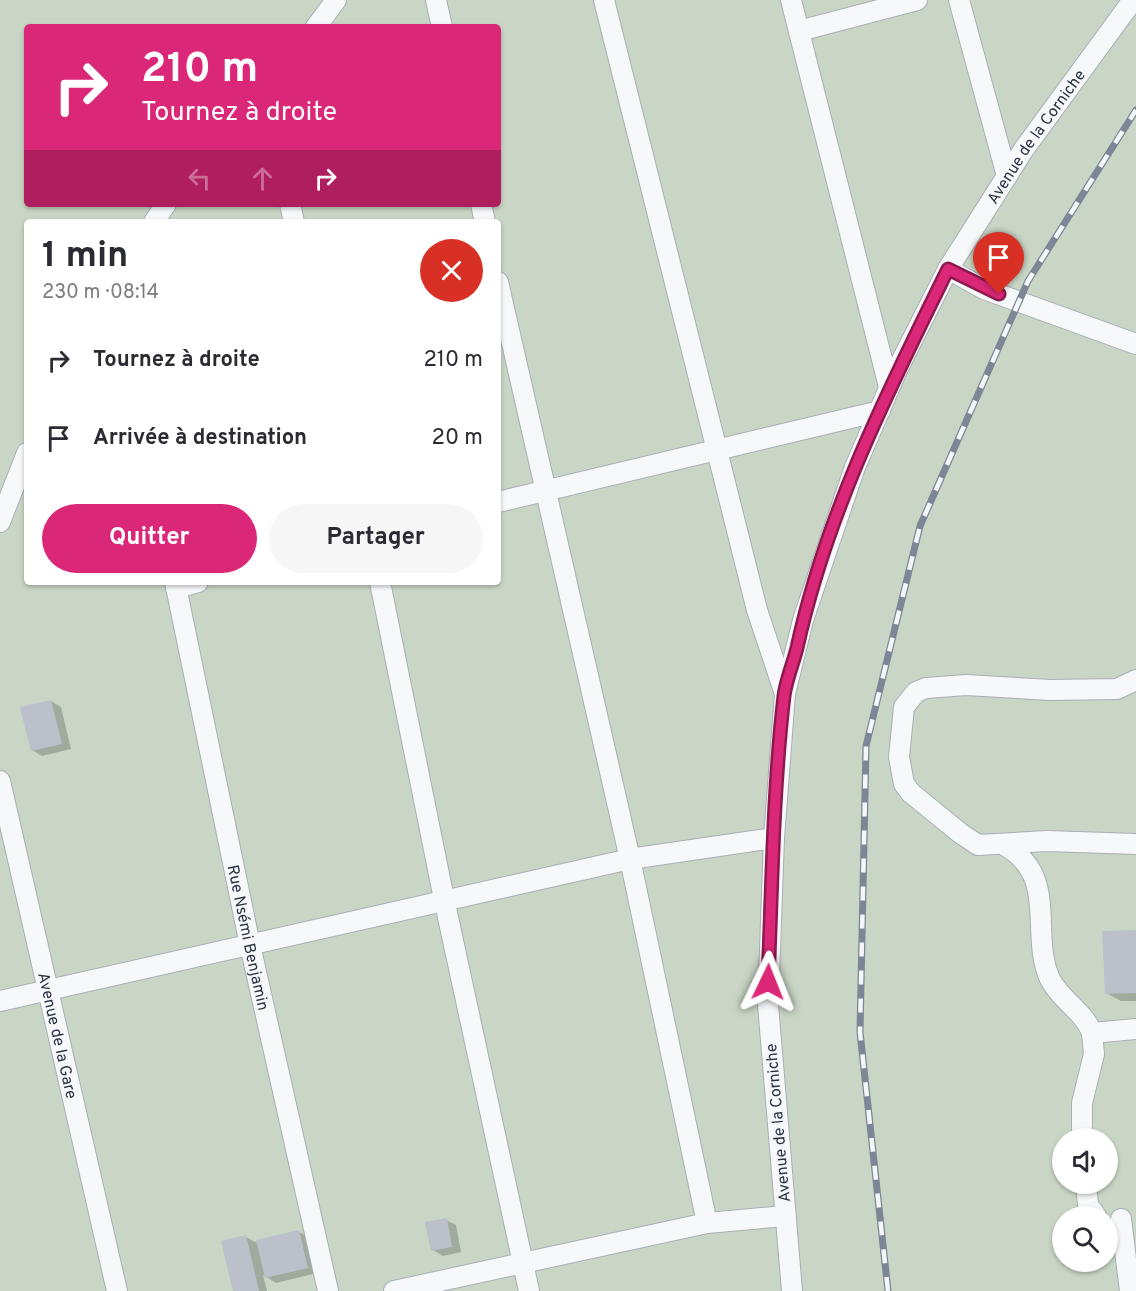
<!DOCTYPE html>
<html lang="fr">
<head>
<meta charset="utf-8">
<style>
	:root { --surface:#fff; --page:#f7f7f7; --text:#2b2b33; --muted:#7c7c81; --accent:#db2777 }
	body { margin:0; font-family:Overpass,sans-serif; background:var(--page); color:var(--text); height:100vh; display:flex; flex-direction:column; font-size:22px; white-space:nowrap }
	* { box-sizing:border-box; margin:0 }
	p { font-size:20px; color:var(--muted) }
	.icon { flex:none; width:33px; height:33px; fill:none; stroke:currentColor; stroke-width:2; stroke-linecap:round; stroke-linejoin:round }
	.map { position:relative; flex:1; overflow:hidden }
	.drawer { position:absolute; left:24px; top:219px; width:477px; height:366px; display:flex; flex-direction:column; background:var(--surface); border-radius:6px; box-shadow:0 2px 4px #0004 }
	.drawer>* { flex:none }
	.top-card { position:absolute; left:24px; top:24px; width:477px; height:183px; border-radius:6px; box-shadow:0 2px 4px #0004; background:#db2777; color:#fff; overflow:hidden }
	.buttons { position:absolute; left:1052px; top:1128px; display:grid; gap:12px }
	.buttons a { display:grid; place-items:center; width:66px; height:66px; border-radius:50%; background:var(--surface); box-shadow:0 2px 4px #0004; font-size:30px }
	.pin { position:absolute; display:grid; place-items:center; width:51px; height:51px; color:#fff; margin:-62px -26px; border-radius:50% 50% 50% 0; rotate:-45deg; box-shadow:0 0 6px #0007 }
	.pin .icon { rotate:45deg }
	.me { position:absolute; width:66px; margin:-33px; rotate:2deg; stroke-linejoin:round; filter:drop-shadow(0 0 4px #0008) }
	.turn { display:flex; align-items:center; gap:21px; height:126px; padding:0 18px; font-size:27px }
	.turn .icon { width:78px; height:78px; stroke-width:2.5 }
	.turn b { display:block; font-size:42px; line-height:51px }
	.lanes { display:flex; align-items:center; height:57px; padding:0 18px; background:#0003; justify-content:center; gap:30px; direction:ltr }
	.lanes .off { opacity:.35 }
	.round { display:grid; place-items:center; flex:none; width:63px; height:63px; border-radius:32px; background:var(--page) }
	.head { display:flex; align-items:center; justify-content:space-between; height:102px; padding:0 18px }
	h1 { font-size:36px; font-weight:700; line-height:45px }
	.action { display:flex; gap:12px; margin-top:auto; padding:12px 18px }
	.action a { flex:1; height:69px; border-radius:36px; background:var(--accent); color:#fff; font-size:24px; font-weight:700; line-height:69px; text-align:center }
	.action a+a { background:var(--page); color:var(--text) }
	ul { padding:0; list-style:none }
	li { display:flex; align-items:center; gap:18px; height:78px; padding:0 18px }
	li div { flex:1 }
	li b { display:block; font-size:22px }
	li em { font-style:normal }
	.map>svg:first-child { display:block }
	.green { fill:#c9d6c5; fill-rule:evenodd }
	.shadow { fill:#0003 }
	.building { fill:#bbc0ca }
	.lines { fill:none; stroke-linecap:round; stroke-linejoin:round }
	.minor-casing { stroke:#a9aeb7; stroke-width:22 }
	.minor { stroke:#f7f8fa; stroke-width:20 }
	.rail-casing { stroke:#7d8696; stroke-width:7 }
	.rail { stroke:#f4f6f9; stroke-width:4.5; stroke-dasharray:14; stroke-linecap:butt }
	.route-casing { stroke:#8e194d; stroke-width:15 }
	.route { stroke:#db2777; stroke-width:10 }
	.labels { text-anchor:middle; stroke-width:4.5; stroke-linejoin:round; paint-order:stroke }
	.street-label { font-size:16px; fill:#2b3445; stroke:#f4f6f9 }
</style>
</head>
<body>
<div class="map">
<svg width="1136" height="1291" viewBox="0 0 1136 1291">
	<rect width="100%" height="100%" fill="#e4e7ec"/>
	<path class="green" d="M0,0H1136V1291H0ZM27,27H498V204H27ZM27,222H498V582H27ZM1062,1138H1107V1184H1062ZM1062,1216H1107V1262H1062Z"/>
	<g class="shadow">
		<polygon points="51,701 61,707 71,749 42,756 32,750"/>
		<polygon points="1136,932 1136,1001 1121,1001 1106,993"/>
		<polygon points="446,1220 456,1225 461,1252 443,1256 433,1250"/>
		<polygon points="299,1232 309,1237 317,1273 276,1283 263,1275 267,1291 234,1291 246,1237 259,1244"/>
	</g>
	<g class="building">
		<polygon points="51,700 62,744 31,751 20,707"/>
		<polygon points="1136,930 1136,993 1105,994 1102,931"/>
		<polygon points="447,1218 452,1247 431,1251 425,1222"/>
		<polygon points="299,1230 308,1268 265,1278 256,1240"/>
		<polygon points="246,1235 259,1291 233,1291 221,1241"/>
	</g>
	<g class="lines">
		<defs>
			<g id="minor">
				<polyline points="436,0 442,27"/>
				<polyline points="604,0 757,610 785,694"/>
				<polyline points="791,0 889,387"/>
				<polyline points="959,0 1007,176"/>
				<polyline points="316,27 336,0"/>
				<polyline points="799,31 917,0"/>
				<polyline points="290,204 294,222"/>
				<polyline points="481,204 485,222"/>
				<polyline points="154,222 166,204"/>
				<polyline points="948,269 984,289 1136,344"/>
				<polyline points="498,282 630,859 707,1223"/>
				<polyline points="498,502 880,411"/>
				<polyline points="0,522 27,453"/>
				<path id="s1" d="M175,582L250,945L328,1291"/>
				<polyline points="380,582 444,899 529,1291"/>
				<polyline points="176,588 198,582"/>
				<polyline points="1136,680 1117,689 1050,690 966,685 926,688 916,692 904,707 899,757 904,784 911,793 960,833 978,845 1047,841 1136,844"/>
				<path id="s2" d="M0,781L117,1291"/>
				<path d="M1004,845C1060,876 1029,933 1050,979C1061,1001 1084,1011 1092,1033L1136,1029"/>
				<polyline points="0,1001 630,859 774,838"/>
				<polyline points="1082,1138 1082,1103 1094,1054 1092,1033"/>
				<polyline points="1086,1184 1088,1205 1096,1216"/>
				<polyline points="1121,1219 1130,1291"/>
				<polyline points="394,1291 707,1223 785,1216"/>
				<path id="s3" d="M792,1291L768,1005L774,838L785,694L803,620L855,467L897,370L948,269L1024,149L1133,0"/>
			</g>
		</defs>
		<use href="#minor" class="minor-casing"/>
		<use href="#minor" class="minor"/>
		<defs>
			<polyline id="rail" points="888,1291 860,1032 866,746 920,526 1028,281 1136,110"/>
		</defs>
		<use href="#rail" class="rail-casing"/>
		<use href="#rail" class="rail"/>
	</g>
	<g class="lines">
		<defs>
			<path id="route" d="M768,982C772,887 773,790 784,696C786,680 793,664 797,648C826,514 888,391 948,269L999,294"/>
		</defs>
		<use href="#route" class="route-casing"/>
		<use href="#route" class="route"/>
	</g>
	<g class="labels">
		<g class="street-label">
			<text dy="6" stroke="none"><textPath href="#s3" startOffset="1214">Avenue de la Corniche</textPath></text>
			<text dy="6" stroke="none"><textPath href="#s1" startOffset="363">Rue Nsémi Benjamin</textPath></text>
			<text dy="6" stroke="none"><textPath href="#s2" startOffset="261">Avenue de la Gare</textPath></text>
			<text transform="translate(777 1123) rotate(-95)" y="6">Avenue de la Corniche</text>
		</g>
	</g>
</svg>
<div class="buttons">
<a><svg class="icon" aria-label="sound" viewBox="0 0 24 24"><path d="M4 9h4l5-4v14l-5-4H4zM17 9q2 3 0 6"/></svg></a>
<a><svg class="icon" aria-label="search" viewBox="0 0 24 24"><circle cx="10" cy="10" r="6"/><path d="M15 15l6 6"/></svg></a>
</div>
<div class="pin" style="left:999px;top:294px;background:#d93025"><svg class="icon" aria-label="arrive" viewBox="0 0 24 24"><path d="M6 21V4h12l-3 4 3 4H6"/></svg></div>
<svg class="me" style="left:768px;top:982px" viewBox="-20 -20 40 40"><path d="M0-17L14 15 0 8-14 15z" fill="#db2777" stroke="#fff" stroke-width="4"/></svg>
<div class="top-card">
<div class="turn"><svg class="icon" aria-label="right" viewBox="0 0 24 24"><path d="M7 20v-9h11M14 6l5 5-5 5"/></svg><div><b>210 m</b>Tournez à droite</div></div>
<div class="lanes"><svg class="icon off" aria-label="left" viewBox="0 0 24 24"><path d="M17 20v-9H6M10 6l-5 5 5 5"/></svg><svg class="icon off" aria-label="ahead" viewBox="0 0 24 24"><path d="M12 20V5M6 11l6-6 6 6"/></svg><svg class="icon" aria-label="right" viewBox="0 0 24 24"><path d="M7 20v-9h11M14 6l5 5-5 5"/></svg></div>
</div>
<section class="drawer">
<div class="head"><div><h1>1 min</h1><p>230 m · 08:14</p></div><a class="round" style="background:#d93025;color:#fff"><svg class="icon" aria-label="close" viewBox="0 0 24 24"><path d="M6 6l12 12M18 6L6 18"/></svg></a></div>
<ul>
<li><svg class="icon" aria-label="right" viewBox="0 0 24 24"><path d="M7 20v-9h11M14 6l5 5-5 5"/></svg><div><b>Tournez à droite</b></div><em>210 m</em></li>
<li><svg class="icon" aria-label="arrive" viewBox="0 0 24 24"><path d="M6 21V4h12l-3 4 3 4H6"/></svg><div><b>Arrivée à destination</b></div><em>20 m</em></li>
</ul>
<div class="action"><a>Quitter</a><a>Partager</a></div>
</section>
</div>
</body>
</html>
